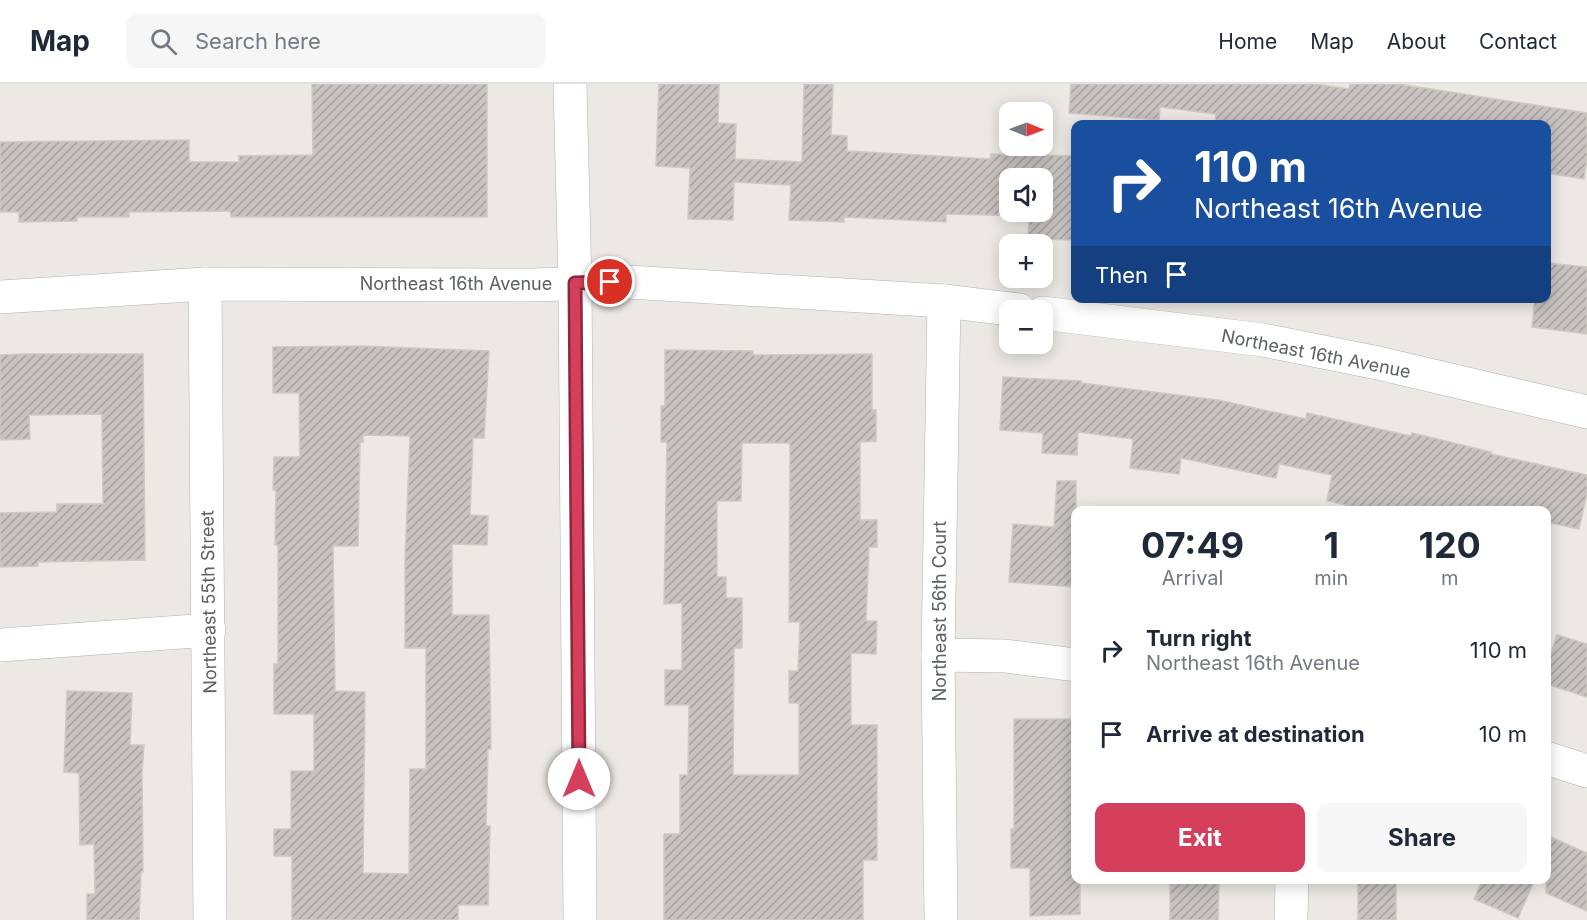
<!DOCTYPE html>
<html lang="en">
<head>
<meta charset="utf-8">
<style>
	:root { --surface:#fff; --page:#f6f6f7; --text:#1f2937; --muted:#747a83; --line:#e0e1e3; --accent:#d63f5c }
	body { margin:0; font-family:Inter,sans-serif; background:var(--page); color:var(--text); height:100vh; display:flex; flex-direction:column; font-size:22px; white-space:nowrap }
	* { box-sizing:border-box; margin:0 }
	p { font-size:20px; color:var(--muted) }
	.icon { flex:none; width:33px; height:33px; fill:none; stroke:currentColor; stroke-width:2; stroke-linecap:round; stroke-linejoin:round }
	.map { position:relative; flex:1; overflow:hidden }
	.sheet { position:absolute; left:1071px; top:422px; width:480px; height:378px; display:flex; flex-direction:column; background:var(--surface); border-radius:12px; box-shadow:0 3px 15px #0003 }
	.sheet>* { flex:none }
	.banner { position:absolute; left:1071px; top:36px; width:480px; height:183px; border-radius:12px; box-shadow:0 3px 15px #0003; background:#1a4fa0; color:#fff; overflow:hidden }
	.needle { width:39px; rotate:91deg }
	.fabs { position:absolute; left:999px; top:18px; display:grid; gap:12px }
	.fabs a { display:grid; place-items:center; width:54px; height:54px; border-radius:12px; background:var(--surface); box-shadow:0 3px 15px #0003; font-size:30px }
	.pin { position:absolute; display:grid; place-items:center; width:51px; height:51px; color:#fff; margin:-26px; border:3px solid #fff; border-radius:50%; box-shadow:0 2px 6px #0007 }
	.me { position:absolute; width:66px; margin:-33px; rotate:0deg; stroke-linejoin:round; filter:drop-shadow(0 0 4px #0008) }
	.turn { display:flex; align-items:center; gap:21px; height:126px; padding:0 24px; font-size:27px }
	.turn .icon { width:78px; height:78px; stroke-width:2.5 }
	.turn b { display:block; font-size:42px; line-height:51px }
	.then { display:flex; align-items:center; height:57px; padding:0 24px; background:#0003; gap:12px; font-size:22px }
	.eta { display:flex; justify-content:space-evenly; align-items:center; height:102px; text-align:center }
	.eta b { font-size:36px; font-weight:700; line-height:42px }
	.action { display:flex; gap:12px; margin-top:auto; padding:12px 24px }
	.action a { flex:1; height:69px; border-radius:12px; background:var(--accent); color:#fff; font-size:24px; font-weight:700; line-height:69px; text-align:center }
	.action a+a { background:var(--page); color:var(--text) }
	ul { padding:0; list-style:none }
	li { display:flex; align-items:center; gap:18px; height:84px; padding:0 24px }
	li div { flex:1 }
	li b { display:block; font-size:22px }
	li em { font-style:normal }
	header { display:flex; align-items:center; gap:36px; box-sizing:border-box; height:84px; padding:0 30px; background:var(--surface); border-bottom:2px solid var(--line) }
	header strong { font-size:28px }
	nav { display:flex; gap:33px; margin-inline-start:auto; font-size:21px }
	.search { width:420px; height:54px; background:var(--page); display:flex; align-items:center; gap:15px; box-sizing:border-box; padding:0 21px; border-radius:12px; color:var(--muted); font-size:22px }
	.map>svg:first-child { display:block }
	.building { fill:url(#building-hatch); stroke:#d0c8c2; stroke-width:1.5; fill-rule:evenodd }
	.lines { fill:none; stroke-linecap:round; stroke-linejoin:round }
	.minor-casing { stroke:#afb2b4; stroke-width:34 }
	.minor { stroke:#fff; stroke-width:33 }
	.route-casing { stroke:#8b293c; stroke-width:15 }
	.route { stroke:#d63f5c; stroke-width:10 }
	.labels { text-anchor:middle; stroke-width:6; stroke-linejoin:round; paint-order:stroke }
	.street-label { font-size:18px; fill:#5b6062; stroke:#fff }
</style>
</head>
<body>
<header>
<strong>Map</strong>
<div class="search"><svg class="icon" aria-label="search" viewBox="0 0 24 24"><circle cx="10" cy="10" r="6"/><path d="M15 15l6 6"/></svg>Search here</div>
<nav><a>Home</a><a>Map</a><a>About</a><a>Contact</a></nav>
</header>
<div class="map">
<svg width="1587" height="836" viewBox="0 0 1587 836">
	<defs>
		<pattern id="building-hatch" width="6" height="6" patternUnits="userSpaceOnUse" patternTransform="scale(1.5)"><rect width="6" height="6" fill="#c8c3c0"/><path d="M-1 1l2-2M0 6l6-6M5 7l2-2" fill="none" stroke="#a5a29f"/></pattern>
	</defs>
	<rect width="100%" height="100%" fill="#ece8e3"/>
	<g class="building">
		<polygon points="312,0 487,0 487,133 231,133 230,127 129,128 129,133 77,133 77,137 19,138 19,128 0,128 0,58 189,56 189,78 239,78 239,72 313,71"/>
		<path d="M659,0H719L718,39L736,40L735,75L802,78L804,0H833L831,51L847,52V67L991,75V70L1075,72L1072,156L1028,155L1029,132L946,130V138L844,133V138L789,136L791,101L734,98L733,136L688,135L690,84L656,82ZM1010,94H1042V128H1010Z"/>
		<polygon points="1071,0 1315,0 1349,5 1350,0 1398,0 1587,29 1587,74 1584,95 1546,89 1546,40 1215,40 1216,30 1160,23 1159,36 1069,29"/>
		<polygon points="1546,179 1587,183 1587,250 1532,243 1535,214 1546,214"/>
		<path d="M362,262L489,267L484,354H473L470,431L488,432L487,461L452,460V531H489L491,665H488L486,742H490L488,821H458V836H292V772H274V745H291V687H314V630H274V580H278V461H275L276,406H273L274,373H300L299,309H273V263ZM363,351L410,352L405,477V564H426V685H410L409,790L363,789L365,608L335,607L333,462H358L360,358H363Z"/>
		<path d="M665,266L753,267V271L872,270V326H876V357L860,358V436H877V463H869L866,537H877L876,570L851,569V641H877V776H863V836H664V750H680V691H688L689,621H665V586H682V519L664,520L667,358H661V322H665ZM742,359H790L789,538H800L798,587H789V619H799V691H733L734,564H742V514H726V493H717V417H741Z"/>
		<polygon points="25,270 143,270 145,476 38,478 38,482 0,483 0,429 57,428 57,420 103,420 102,330 29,331 30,355 0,356 0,271"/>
		<polygon points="1003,293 1081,297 1081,299 1218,316 1306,335 1307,329 1411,352 1412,349 1491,368 1491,370 1587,391 1587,409 1579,445 1546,438 1546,426 1368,426 1327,417 1332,391 1279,380 1276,394 1181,374 1179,390 1130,384 1133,355 1078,348 1077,371 1042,369 1043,349 1000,346"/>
		<polygon points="1057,397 1076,397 1076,503 1009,498 1013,440 1054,443"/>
		<polygon points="1557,551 1587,560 1587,613 1546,600 1546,585"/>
		<polygon points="67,607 132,609 130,661 144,661 142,690 143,788 141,788 139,836 87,836 87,810 95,810 94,760 80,761 79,689 64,688"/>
		<polygon points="1014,635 1076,635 1076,795 1080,795 1080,830 1030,832 1030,784 1011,784 1011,745 1014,745"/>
		<polygon points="1546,751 1587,769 1587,827 1546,809"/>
		<polygon points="1170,795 1219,795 1218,836 1170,836"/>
		<rect x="1358" y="795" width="38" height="41"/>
		<polygon points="1483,795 1535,795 1518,834 1474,815"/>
	</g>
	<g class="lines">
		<defs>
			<g id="minor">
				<polyline points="570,0 575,199 580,836"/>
				<polyline points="205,200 210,836"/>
				<polyline points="0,213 205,200 533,201 628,198 944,217 1019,226"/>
				<polyline points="1042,229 1263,256 1378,279 1587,328"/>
				<polyline points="0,561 209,546"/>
				<polyline points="938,571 1005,572 1076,581"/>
				<polyline points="1546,674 1587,687"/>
				<polyline points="941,836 938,571 944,217"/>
				<polyline points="1291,836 1292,795"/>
			</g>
		</defs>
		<use href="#minor" class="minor-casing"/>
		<use href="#minor" class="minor"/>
	</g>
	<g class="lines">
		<defs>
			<polyline id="route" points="579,695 575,199 610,198"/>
		</defs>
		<use href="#route" class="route-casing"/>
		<use href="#route" class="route"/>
	</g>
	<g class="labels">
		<g class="street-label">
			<text x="456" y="206">Northeast 16th Avenue</text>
			<text transform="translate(1316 270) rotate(11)" y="6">Northeast 16th Avenue</text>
			<text transform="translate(209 518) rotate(-91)" y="6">Northeast 55th Street</text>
			<text transform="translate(940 527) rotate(-90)" y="6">Northeast 56th Court</text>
		</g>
	</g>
</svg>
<div class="fabs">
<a><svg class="needle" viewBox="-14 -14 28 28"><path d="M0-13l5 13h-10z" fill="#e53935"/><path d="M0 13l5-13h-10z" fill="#747a83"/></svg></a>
<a><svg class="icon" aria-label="sound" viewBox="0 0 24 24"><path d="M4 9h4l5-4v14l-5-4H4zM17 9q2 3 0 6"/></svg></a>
<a>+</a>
<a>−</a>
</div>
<div class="pin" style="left:610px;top:198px;background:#d93025"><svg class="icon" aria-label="arrive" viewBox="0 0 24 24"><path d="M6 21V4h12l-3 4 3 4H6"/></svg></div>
<svg class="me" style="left:579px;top:695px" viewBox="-20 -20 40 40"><circle r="19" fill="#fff"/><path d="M0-13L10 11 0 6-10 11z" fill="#d63f5c"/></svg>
<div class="banner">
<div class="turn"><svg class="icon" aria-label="right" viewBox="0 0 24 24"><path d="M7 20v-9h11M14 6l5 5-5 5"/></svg><div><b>110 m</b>Northeast 16th Avenue</div></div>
<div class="then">Then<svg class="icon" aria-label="arrive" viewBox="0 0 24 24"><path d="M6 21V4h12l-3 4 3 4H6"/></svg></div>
</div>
<section class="sheet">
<div class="eta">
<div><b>07:49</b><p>Arrival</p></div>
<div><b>1</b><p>min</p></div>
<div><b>120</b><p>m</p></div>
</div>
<ul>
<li><svg class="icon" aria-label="right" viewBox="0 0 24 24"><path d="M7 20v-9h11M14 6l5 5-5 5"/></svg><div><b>Turn right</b><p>Northeast 16th Avenue</p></div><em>110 m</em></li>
<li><svg class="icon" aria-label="arrive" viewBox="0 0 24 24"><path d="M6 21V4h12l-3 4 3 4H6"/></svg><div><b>Arrive at destination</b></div><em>10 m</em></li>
</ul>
<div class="action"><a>Exit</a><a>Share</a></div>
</section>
</div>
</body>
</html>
